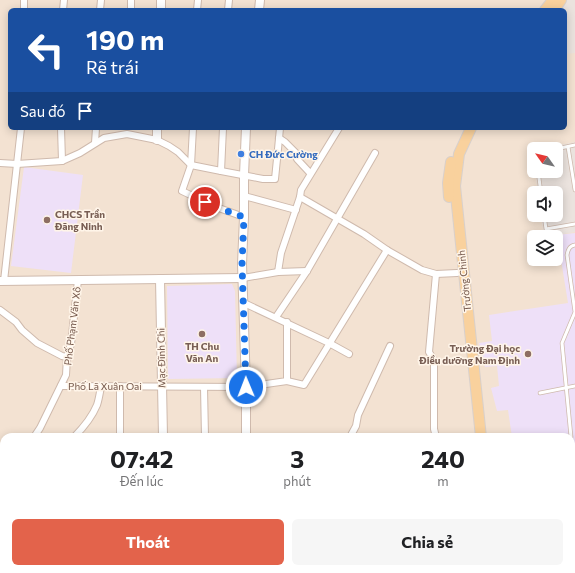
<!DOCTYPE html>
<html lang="vi">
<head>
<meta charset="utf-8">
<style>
	:root { --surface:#fff; --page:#f6f6f6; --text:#202124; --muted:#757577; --accent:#e3634b }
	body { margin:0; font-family:Commissioner,sans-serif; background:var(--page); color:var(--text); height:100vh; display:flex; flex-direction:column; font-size:15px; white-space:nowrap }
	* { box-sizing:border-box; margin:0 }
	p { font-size:13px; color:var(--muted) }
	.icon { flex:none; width:22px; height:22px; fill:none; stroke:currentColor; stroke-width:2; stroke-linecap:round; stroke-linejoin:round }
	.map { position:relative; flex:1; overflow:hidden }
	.sheet { position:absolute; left:0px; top:433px; width:575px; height:140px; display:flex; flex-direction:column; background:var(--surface); border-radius:12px 12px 0 0; box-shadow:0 2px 10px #0003 }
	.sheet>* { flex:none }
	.banner { position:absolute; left:8px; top:8px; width:559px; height:122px; border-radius:6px; box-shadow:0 2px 10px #0003; background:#1a4fa0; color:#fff; overflow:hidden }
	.needle { width:26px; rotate:304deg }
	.tools { position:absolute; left:527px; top:142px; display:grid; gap:8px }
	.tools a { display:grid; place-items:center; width:36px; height:36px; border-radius:6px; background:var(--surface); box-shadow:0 2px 10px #0003; font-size:20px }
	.pin { position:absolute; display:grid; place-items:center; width:34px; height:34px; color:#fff; margin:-17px; border:2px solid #fff; border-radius:50%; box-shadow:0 1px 4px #0007 }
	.me { position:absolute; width:44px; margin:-22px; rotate:359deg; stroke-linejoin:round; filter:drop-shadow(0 0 3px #0008) }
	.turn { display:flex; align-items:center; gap:14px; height:84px; padding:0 12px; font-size:18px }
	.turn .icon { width:52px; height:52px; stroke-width:2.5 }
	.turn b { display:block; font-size:28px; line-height:34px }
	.then { display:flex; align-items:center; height:38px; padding:0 12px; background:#0003; gap:8px; font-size:15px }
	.eta { display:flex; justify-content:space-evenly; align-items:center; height:68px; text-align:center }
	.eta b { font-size:24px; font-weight:700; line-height:28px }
	.cta { display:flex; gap:8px; margin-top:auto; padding:8px 12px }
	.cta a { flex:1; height:46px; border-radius:6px; background:var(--accent); color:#fff; font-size:16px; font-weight:700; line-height:46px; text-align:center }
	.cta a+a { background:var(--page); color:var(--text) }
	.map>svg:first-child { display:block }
	.residential { fill:#f3e2d2; fill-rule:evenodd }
	.industrial { fill:#ebe3de }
	.education { fill:#eee0f8 }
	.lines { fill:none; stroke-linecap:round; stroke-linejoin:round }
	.service-casing { stroke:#cfbaad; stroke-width:4.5 }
	.minor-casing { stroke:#cfbaad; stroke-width:8 }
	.tertiary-casing { stroke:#cfbaad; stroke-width:10 }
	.primary-casing { stroke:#d8d0cc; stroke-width:12 }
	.service { stroke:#fff; stroke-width:3 }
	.minor { stroke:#fff; stroke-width:6 }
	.tertiary { stroke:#fff; stroke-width:8 }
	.primary { stroke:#f9d19d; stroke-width:10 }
	.route { stroke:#1a73e8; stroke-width:7; stroke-dasharray:0 12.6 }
	.shop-dot { fill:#3f7fe0; stroke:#fff5e9; stroke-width:1.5 }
	.education-dot { fill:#8d6e63; stroke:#fff5e9; stroke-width:1.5 }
	.labels { text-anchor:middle; stroke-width:3; stroke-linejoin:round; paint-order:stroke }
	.shop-label { font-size:10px; font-weight:bold; fill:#366cbe; stroke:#fff5e9; text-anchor:start }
	.education-label { font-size:10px; font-weight:bold; fill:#785e54; stroke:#fff5e9; text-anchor:start }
	.street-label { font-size:10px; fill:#73564a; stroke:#fff5e9 }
</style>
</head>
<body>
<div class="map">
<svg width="575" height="573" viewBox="0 0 575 573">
	<rect width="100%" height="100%" fill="#fcf1e3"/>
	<path class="residential" d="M0,0H575V573H0ZM10,10H565V128H10ZM534,149H556V171H534ZM534,193H556V215H534ZM534,237H556V259H534ZM4,437H571V569H4Z"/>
	<g class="industrial">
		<polygon points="567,0 575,0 575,53 565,54 565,10 560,10"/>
		<polygon points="575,142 575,232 544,237 541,215 556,215 556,193 538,193 535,171 556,171 556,149 540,149"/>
	</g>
	<g class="education">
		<polygon points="24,167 83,175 71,273 11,266"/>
		<polygon points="575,233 575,455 571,455 571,437 512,437 508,410 497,411 491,388 499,386 497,366 485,367 479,343 492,341 489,315 568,303 557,235"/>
		<polygon points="232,284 235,291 237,378 168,379 167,286"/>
	</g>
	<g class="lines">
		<defs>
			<g id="service">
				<polyline points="568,147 575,190"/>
				<polyline points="556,149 575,145"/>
				<polyline points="538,171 541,193"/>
				<polyline points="544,215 546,229 575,224"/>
				<polyline points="540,393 575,386"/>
				<path d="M571,437L562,343L575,312L567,255C568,250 569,246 575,245"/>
				<polyline points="571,439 572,446"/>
			</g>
			<g id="minor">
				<polyline points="24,10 24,0"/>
				<polyline points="63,10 64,0"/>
				<polyline points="100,10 101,0"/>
				<polyline points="131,10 131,0"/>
				<polyline points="197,10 198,0"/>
				<polyline points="228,10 229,0"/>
				<polyline points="61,128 62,161"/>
				<polyline points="193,128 191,165 182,191 216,207 244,217"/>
				<polyline points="279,138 285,142 299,156 297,159 310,173"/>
				<polyline points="95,143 96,128"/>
				<polyline points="0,163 17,164 62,161 80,153 104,138 127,134 157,140 169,146 178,152 191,165 221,171 263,179 275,179 278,149 280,128"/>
				<polyline points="221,171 223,128"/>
				<polyline points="244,196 296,210"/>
				<polyline points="300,197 364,234 387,250 422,270 436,274 457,273"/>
				<polyline points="278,272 281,253 300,197 301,190 339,128"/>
				<polyline points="436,274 429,352 434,360 434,429 436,437"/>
				<polyline points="243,278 278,272 307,271"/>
				<polyline points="4,281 21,128"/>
				<polyline points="244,303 329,343 349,354"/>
				<polyline points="0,310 16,322 22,330 37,343 62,356 67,357"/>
				<polyline points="276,317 307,271 375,153"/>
				<polyline points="287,381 304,385 387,250"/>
				<polyline points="61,386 246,387 287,381 287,322"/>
				<polyline points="204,387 205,437"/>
				<polyline points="34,437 40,428 66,375 67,357 71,344 78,280"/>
				<path d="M74,437C83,428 92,417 97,405C99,399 100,392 101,386"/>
				<polyline points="120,437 120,386"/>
				<polyline points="350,437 356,426 358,415 390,346"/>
				<polyline points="0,467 4,465"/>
				<polyline points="0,484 4,482"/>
				<polyline points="0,525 4,529"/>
				<polyline points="0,538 4,538"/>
				<polyline points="426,569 431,573"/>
				<polyline points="33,573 34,569"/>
				<polyline points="116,573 117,569"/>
			</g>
			<g id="tertiary">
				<polyline points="161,10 161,0"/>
				<polyline points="259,10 260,0"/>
				<polyline points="157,140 157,128"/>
				<polyline points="160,279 163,437"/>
				<polyline points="0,281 243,278"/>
				<polyline points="246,437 246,387 242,264 244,217 244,175 246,128"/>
				<polyline points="166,569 166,573"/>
				<polyline points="250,569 250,573"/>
				<polyline points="336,569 336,573"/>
			</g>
			<g id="primary">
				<polyline points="545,10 553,0"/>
				<polyline points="554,10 561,0"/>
				<polyline points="471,128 459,154 455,186 481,437"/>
				<polyline points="449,197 448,183 451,162"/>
				<polyline points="493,569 493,573"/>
			</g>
		</defs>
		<use href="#service" class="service-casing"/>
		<use href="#minor" class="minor-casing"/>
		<use href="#tertiary" class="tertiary-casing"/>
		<use href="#primary" class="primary-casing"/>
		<use href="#service" class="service"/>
		<use href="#minor" class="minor"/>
		<use href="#tertiary" class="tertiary"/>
		<use href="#primary" class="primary"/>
	</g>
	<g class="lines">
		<polyline class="route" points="205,202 216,207 244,217 242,264 246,387"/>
	</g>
	<circle class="shop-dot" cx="241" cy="154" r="4"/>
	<g class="education-dot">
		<circle cx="47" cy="220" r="4"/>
		<circle cx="202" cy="334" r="4"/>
		<circle cx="528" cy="354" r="4"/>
	</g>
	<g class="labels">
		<g class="shop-label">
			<text x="249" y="158">CH Đức Cường</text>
		</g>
		<g class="education-label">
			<text x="55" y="218">CHCS Trần<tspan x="55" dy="12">Đăng Ninh</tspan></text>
			<text x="202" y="350" text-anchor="middle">TH Chu<tspan x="202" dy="12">Văn An</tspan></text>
			<text x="520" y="352" text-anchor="end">Trường Đại học<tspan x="520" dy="12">Điều dưỡng Nam Định</tspan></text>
		</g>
		<g class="street-label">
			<text transform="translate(464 281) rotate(-96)" y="4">Trường Chinh</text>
			<text transform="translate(72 326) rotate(-83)" y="4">Phố Phạm Văn Xô</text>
			<text transform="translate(161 358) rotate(-91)" y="4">Mạc Đĩnh Chi</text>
			<text x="105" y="390">Phố Lã Xuân Oai</text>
		</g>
	</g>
</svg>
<div class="tools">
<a><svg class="needle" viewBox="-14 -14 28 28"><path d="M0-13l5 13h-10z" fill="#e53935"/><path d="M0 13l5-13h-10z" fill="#757577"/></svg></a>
<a><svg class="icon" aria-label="sound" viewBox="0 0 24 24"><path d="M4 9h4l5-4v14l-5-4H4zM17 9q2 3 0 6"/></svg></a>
<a><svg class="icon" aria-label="layers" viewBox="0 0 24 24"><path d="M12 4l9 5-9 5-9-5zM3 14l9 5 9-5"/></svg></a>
</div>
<div class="pin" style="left:205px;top:202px;background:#d93025"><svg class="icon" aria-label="arrive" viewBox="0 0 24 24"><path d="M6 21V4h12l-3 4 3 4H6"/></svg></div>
<svg class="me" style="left:246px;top:387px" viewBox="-20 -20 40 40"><circle r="17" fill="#1a73e8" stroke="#fff" stroke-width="3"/><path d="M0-11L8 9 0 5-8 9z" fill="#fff"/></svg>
<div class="banner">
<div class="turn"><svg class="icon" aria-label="left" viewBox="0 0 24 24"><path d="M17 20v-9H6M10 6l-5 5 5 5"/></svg><div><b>190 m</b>Rẽ trái</div></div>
<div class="then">Sau đó<svg class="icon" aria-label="arrive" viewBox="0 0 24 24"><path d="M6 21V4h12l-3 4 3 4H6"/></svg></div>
</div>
<section class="sheet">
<div class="eta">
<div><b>07:42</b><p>Đến lúc</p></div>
<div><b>3</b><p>phút</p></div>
<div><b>240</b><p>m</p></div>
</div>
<div class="cta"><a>Thoát</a><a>Chia sẻ</a></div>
</section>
</div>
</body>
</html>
